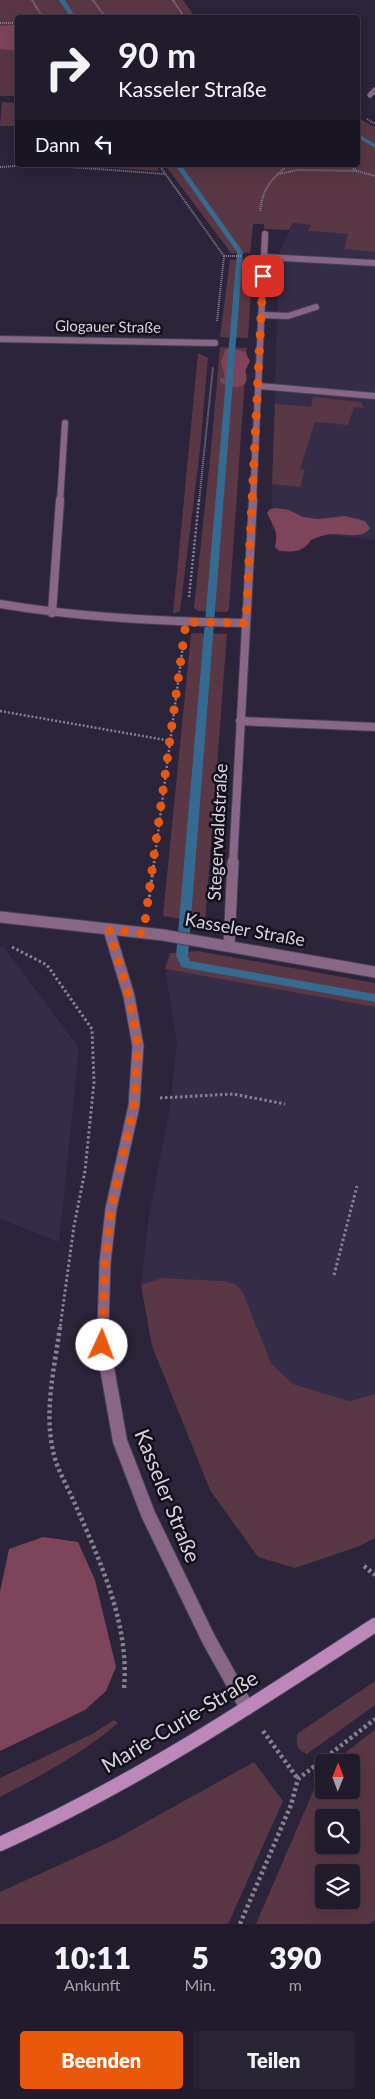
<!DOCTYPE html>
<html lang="de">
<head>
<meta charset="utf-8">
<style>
	:root { --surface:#211b2c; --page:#292434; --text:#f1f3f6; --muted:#a2a1a9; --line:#3e3948; --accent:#ea580c }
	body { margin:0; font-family:Lato,sans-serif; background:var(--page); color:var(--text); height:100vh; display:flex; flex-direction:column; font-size:19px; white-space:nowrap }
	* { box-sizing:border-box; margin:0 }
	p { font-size:16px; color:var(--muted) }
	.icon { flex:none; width:28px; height:28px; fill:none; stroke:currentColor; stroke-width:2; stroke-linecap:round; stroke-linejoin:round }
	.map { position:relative; height:1924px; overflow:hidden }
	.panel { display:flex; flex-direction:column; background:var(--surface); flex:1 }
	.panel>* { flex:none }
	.banner { position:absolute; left:15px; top:15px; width:345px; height:152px; border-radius:5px; box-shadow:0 5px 20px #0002,0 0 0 1px var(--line); background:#211b2c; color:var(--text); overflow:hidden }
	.needle { width:32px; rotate:1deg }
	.controls { position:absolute; left:315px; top:1754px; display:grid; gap:10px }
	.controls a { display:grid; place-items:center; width:45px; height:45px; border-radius:5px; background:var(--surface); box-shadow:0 5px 20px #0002,0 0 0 1px var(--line); font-size:25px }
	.pin { position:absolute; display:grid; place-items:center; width:42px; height:42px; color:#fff; margin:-21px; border-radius:10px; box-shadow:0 2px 8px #0006 }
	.me { position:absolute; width:55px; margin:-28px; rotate:2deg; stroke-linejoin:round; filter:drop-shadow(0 0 4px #0008) }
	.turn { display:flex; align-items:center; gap:18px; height:105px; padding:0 20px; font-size:22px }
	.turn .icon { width:65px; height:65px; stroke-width:2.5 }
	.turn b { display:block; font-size:35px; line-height:42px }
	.then { display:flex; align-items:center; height:48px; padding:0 20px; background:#0003; gap:10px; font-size:19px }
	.eta { display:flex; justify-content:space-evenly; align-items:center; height:85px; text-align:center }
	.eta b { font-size:30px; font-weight:800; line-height:35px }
	.button { display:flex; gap:10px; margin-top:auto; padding:10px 20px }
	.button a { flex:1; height:58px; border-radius:5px; background:var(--accent); color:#fff; font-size:20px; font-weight:800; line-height:58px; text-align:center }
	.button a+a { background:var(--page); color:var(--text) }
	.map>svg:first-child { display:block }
	.built { fill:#352c47 }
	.green { fill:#5a3744; fill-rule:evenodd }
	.forest { fill:#7d445a }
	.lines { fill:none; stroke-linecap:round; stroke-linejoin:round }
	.stream { fill:#356b91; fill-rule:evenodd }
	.lane-casing { stroke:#474055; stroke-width:8 }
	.street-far4-casing { stroke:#474055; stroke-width:6 }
	.street-far3-casing { stroke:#474055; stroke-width:8 }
	.street-far2-casing { stroke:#474055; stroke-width:10 }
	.street-far1-casing { stroke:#474055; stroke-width:13 }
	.street-casing { stroke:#474055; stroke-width:16 }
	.secondary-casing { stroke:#474055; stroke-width:16 }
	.path-far3 { stroke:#868091; stroke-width:2; stroke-dasharray:1 1; stroke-linecap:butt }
	.path-far2 { stroke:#868091; stroke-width:2.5; stroke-dasharray:2 2; stroke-linecap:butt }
	.path-far1 { stroke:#868091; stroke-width:3; stroke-dasharray:2.5 2.5; stroke-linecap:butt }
	.path { stroke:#868091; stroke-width:4.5; stroke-dasharray:3 3; stroke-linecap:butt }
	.lane { stroke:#886686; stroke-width:6 }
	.street-far4 { stroke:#886686; stroke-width:5 }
	.street-far3 { stroke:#886686; stroke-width:6 }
	.street-far2 { stroke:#886686; stroke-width:8 }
	.street-far1 { stroke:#886686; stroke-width:11 }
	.street { stroke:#886686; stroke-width:14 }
	.secondary { stroke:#be87bc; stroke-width:14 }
	.route { stroke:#ea580c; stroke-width:9; stroke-dasharray:0 16.2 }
	.labels { text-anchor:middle; stroke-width:5; stroke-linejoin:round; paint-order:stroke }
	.far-street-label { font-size:15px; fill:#d6d2e0; stroke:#131019 }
	.street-label { font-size:18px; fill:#d6d2e0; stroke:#131019 }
	.near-street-label { font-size:21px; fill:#d6d2e0; stroke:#131019 }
</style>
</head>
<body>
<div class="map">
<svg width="375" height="1924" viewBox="0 0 375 1924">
	<rect width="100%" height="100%" fill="#2c243a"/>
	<g class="built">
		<polygon points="293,223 311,225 309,231 348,234 344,249 375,252 375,540 271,529 278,282 280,251"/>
		<polygon points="0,947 4,947 79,1048 59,1242 0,1219"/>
		<polygon points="165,969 375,1007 375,1394 349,1401 293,1384 141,1285 148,1222 170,1107 177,1044"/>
	</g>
	<g class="green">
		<polygon points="0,0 183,0 195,17 18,18 17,92 15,96 0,96"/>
		<polygon points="2,102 17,103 17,126 0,126"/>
		<polygon points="358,118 375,127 375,252 344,249 348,234 308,231 311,225 293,223 289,230 264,229 264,224 253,224 250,253 231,253 165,165 358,165"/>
		<polygon points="70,165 155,165 159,170 158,171"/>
		<polygon points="230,260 253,260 248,338 220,337"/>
		<polygon points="220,347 247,348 229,609 227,612 198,611 194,608 211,449"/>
		<polygon points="198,353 208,358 200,449 180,611 173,614"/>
		<polygon points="313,397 361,402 364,408 354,407 348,425 315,422 300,469 305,470 300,487 272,484 275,404 311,407"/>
		<polygon points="194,633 227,634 205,922 163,916 191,634"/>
		<polygon points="198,951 375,983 375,1007 165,969 170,953"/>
		<polygon points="162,1278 223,1281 235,1284 243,1293 271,1363 293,1384 349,1401 375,1394 375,1538 357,1547 295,1568 258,1557 210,1490 152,1346 141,1285"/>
		<path d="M375,1681V1705L307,1754C296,1749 296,1745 297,1734Z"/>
		<path d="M114,1720L118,1723C82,1754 42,1775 0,1797V1778L92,1734Z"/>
		<path d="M375,1730V1920L369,1924H256L321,1773L324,1770V1790H351V1762H333ZM324,1818H351V1845H324ZM324,1872H351V1900H324Z"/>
		<polygon points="254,1762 283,1801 228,1924 0,1924 0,1892 114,1840"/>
	</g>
	<g class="forest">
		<polygon points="17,25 17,51 0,49 0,26"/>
		<path d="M226,349H234L245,352L250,361L245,371C253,390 231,390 220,382V379L225,377L221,362Z"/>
		<path d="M277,508L289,510L303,517L318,519L345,516L365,521L370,528C363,540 342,533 331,534C324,535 317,537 311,540C303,553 292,552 279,551L275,547C279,531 273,526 267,513L270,509Z"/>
		<polygon points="43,1537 78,1542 95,1580 116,1667 106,1691 85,1710 0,1751 0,1592 9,1549"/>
	</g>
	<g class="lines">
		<g class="stream">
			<polygon points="59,0 65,0 76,18 71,18"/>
			<polygon points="358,134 375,144 375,148 358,138"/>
			<polygon points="175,165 181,165 243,252 188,956 190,961 375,994 375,1002 186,968 182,967 176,956 237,252"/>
		</g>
		<defs>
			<g id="lane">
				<polyline points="264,257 375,263"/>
				<polyline points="262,315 288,316 316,307"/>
				<polyline points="259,386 375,396"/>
			</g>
			<polyline id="street-far4" points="370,95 375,90"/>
			<g id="street-far3">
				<polyline points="0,339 215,343"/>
				<polyline points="60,502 65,423"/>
				<polyline points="253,502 265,234"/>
			</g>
			<g id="street-far2">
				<path d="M0,604C82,618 163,622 246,623"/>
				<polyline points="52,613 60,500"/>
				<polyline points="240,721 375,727"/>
				<polyline points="233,863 253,500"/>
			</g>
			<g id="street-far1">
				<polyline points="0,917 163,935 375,972"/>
				<polyline points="229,945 233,862"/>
				<polyline points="103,1328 105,1263 111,1209 134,1106 138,1046 129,996 109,930"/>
			</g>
			<polyline id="street" points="103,1327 103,1345 120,1441 148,1514 209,1640 247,1708"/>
			<path id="secondary" d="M0,1844C133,1784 253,1705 375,1625"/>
		</defs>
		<use href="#lane" class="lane-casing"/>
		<use href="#street-far4" class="street-far4-casing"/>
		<use href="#street-far3" class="street-far3-casing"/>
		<use href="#street-far2" class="street-far2-casing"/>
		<use href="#street-far1" class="street-far1-casing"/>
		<use href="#street" class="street-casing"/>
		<use href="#secondary" class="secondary-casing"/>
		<g class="path-far3">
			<polyline points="32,0 43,18"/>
			<polyline points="93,0 106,18"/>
			<polyline points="173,0 185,18"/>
			<polyline points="0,23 18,23"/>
			<polyline points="367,119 375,124"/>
			<polyline points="43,165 165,174"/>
			<polyline points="159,165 224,256 217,321"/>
			<polyline points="348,165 357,171 375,176"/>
			<polyline points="0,167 33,165"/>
			<polyline points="278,174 298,170 357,171"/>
			<path d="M260,211C263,187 271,180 288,165"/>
			<polyline points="224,256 241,256"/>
			<polyline points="199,502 213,367"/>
		</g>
		<g class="path-far2">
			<polyline points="189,597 199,500"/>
			<polyline points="0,711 171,741"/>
			<polyline points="154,863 183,645"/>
		</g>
		<g class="path-far1">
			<polyline points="148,907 154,862"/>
			<polyline points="12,947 47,965 92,1029 94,1082 85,1171 74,1226 60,1328"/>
			<polyline points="160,1098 233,1094 285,1104"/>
			<polyline points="334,1275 357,1186"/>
		</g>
		<g class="path">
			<path d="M60,1327C54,1371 42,1418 56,1462C61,1476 69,1490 75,1504C100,1561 130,1625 124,1689"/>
			<polyline points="364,1566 375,1575"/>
			<polyline points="263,1731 298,1779"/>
			<polyline points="240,1924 291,1805 298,1779 375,1719"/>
		</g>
		<use href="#lane" class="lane"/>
		<use href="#street-far4" class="street-far4"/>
		<use href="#street-far3" class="street-far3"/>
		<use href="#street-far2" class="street-far2"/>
		<use href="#street-far1" class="street-far1"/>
		<use href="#street" class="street"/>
		<use href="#secondary" class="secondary"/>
	</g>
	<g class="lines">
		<polyline class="route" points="102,1345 105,1263 111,1209 134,1106 138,1046 129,996 109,930 142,933 145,922 186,622 246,623 263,276"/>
	</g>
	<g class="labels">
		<g class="far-street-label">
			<text transform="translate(108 327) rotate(1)" y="5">Glogauer Straße</text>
		</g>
		<g class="street-label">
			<text transform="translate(218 832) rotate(-87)" y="6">Stegerwaldstraße</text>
			<text transform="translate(245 930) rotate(10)" y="6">Kasseler Straße</text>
		</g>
		<g class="near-street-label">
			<text transform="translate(167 1496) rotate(68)" y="7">Kasseler Straße</text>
			<text transform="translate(180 1722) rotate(-31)" y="7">Marie-Curie-Straße</text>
		</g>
	</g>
</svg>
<div class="controls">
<a><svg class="needle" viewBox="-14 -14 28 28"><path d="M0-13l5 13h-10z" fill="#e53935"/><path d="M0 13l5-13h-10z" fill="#a2a1a9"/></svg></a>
<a><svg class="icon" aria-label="search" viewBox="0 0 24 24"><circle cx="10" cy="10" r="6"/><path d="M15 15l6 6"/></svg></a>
<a><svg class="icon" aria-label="layers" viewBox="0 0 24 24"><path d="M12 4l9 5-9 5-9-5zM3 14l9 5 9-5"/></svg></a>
</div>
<div class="pin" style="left:263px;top:276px;background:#d93025"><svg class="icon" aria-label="arrive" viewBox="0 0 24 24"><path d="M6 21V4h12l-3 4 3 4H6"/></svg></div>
<svg class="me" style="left:102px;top:1345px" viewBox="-20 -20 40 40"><circle r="19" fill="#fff"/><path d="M0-13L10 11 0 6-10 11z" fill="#ea580c"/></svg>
<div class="banner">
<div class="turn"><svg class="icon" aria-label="right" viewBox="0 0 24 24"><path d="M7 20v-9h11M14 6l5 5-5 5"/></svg><div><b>90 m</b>Kasseler Straße</div></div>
<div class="then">Dann<svg class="icon" aria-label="left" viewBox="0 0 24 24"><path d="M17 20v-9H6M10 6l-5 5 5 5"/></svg></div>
</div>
</div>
<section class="panel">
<div class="eta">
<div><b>10:11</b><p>Ankunft</p></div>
<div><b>5</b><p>Min.</p></div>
<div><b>390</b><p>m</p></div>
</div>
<div class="button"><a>Beenden</a><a>Teilen</a></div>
</section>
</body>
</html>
